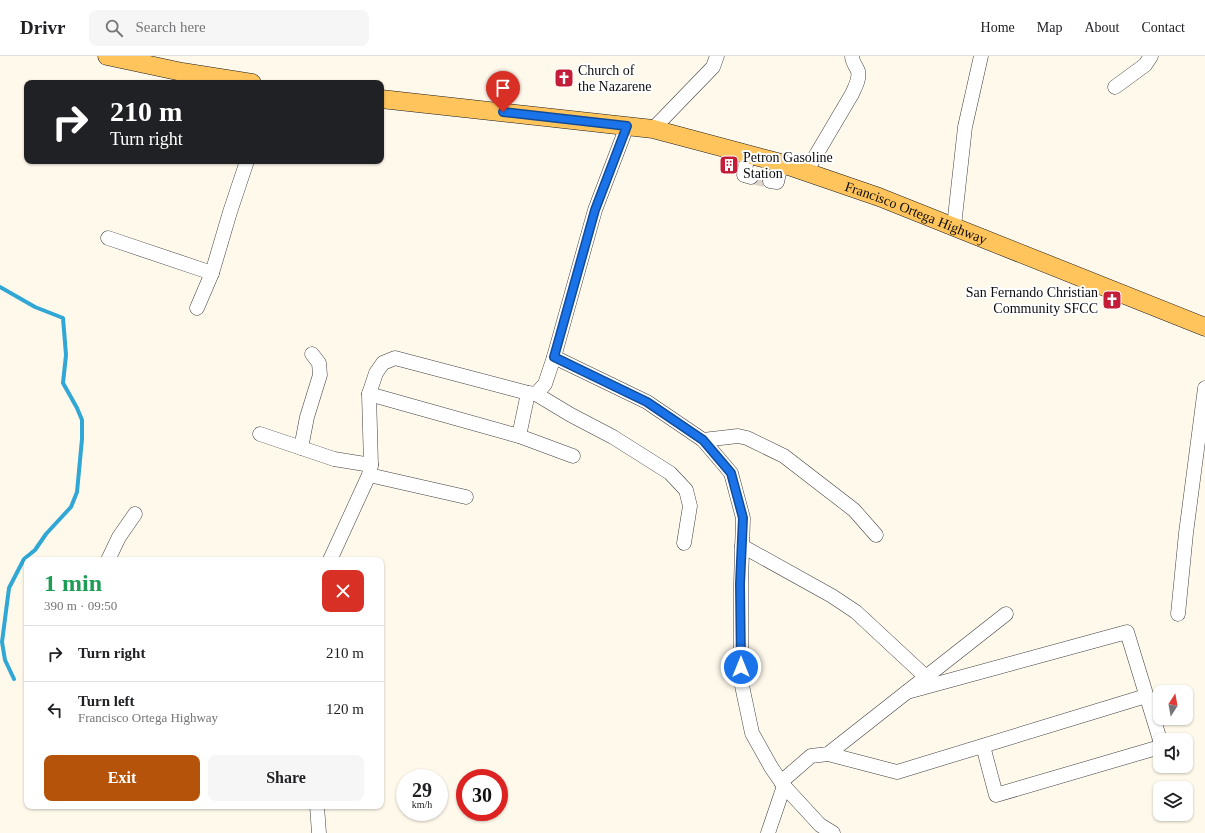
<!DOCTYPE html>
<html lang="en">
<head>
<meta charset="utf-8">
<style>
	:root { --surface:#fff; --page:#f6f6f6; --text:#202124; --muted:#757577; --line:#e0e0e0; --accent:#b45309 }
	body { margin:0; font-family:Georgia,serif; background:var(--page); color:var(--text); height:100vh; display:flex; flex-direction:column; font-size:15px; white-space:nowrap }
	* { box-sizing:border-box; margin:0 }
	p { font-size:13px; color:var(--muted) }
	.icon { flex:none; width:22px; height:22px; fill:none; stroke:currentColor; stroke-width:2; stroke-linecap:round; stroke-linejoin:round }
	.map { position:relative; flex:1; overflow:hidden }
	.panel { position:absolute; left:24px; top:501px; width:360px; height:252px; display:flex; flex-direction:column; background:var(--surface); border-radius:8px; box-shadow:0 1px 3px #0004 }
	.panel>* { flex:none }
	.hud { position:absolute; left:24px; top:24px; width:360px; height:84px; border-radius:8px; box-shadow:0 1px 3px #0004; background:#202124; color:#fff; overflow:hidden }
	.needle { width:26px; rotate:11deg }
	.buttons { position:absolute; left:1153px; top:629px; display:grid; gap:8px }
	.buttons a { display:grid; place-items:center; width:40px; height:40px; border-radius:8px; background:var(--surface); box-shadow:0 1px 3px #0004; font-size:20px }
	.speed { position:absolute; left:396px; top:713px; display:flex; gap:8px; font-size:20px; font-weight:700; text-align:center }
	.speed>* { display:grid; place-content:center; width:52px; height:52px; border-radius:50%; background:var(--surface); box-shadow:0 1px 3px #0004; line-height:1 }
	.speed small { font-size:10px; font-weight:400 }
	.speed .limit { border:6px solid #d22; background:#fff; color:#111 }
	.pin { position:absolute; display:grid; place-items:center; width:34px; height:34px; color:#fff; margin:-41px -17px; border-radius:50% 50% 50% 0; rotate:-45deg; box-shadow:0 0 4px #0007 }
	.pin .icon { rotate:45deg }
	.me { position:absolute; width:44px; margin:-22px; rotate:0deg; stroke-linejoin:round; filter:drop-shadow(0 0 3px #0008) }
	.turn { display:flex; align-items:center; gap:14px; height:84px; padding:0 20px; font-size:18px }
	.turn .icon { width:52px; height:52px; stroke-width:2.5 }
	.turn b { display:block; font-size:28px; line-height:34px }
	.round { display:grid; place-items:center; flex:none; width:42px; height:42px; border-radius:8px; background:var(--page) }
	.head { display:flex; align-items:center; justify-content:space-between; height:68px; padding:0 20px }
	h1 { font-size:24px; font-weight:800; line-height:30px; color:#1e9e55 }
	.primary-button { display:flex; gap:8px; margin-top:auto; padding:8px 20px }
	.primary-button a { flex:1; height:46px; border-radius:8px; background:var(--accent); color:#fff; font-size:16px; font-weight:800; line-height:46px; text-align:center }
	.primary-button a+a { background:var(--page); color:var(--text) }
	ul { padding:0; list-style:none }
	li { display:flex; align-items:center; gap:12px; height:56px; padding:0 20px; border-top:1px solid var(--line) }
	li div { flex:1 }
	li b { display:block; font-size:15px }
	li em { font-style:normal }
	header { display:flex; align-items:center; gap:24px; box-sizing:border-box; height:56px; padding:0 20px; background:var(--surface); border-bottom:1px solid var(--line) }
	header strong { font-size:19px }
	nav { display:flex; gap:22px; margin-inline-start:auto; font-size:14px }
	.search { width:280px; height:36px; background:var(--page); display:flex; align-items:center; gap:10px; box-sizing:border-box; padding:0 14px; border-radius:8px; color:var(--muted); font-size:15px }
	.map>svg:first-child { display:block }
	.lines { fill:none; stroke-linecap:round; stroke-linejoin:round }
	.stream { stroke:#30a7d5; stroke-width:4 }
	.minor-tunnel { stroke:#dbd5ca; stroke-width:14; stroke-dasharray:14 7; stroke-linecap:butt }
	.minor-casing { stroke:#3f3f3f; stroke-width:15 }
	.major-casing { stroke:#1d1d1d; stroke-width:19 }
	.minor { stroke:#fff; stroke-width:14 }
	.major { stroke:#ffc45c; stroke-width:18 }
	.route-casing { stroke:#114b97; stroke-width:10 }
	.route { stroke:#1a73e8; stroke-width:7 }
	.labels { text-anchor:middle; stroke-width:4; stroke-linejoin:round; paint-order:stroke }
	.poi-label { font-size:14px; fill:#0c0c0c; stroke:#fff; text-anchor:start }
	.street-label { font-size:14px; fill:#0c0c0c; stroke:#fff }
</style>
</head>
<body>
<header>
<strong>Drivr</strong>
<div class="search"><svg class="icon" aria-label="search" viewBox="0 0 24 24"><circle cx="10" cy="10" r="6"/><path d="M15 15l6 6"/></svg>Search here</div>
<nav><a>Home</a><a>Map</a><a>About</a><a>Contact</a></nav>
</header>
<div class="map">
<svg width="1205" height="777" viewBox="0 0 1205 777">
	<rect width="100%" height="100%" fill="#fff9ec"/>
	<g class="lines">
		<polyline class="stream" points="0,231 35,251 63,262 66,299 63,327 77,352 82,364 82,383 77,436 71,451 46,478 35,494 24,503 9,532 2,586 5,604 14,623"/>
		<polyline class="minor-tunnel" points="751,121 770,125"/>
		<defs>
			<g id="minor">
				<polyline points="1115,31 1145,9 1151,0"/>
				<polyline points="653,73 713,11 717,0"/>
				<polyline points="748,98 744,119 751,121"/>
				<path d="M806,116L852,38C855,31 860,23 858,15C856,10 852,6 852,0"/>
				<polyline points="770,125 777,126 781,108"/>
				<polyline points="954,170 965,71 981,0"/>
				<polyline points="108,182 212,217"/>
				<polyline points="197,252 212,217 230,156 247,105"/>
				<polyline points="554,301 647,346 703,384 731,417 743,462 741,528 741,625 752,677 771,711 784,730 820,769 833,777"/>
				<polyline points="369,338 519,380 573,400"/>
				<polyline points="536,338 545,328 554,301 595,154 627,70"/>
				<polyline points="260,378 334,403 371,409"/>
				<polyline points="519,380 528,337"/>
				<polyline points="703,384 738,380 747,382 784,400 854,454 876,479"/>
				<polyline points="301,392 307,361 320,319 319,307 312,298"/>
				<polyline points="369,419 466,441"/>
				<polyline points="742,490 832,540 856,556 926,621"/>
				<polyline points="108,504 119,481 135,458"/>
				<polyline points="330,504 369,419 371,409 369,338 376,317 383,307 395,302 528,337 536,338 571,359 613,381 670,417 686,434 690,450 684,487"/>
				<polyline points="1178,558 1186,477 1205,332"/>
				<polyline points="907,636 1127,576 1160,684"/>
				<polyline points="983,690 996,739 1160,691"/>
				<polyline points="828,698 897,716 1146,640"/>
				<polyline points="781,726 811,700 828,698 1006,558"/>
				<polyline points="317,750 319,777"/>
				<polyline points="768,777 784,730"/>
			</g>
			<g id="major">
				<polyline points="107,0 182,16 252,27"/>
				<path id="s1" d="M381,43L653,73L777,106L879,141L1205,271"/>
			</g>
		</defs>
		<use href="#minor" class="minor-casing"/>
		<use href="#major" class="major-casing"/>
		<use href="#minor" class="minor"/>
		<use href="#major" class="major"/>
	</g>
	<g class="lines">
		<defs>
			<polyline id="route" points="503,56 627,70 595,154 554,301 647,346 703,384 731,417 743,462 740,528 741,611"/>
		</defs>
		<use href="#route" class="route-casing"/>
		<use href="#route" class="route"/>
	</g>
	<defs>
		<symbol id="church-square" viewBox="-11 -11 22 22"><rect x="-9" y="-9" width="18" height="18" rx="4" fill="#c41d39" stroke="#fff"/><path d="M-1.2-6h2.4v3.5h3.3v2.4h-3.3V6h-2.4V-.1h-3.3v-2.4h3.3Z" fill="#fff"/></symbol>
		<symbol id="building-square" viewBox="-11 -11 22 22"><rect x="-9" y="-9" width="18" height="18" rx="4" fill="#c41d39" stroke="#fff"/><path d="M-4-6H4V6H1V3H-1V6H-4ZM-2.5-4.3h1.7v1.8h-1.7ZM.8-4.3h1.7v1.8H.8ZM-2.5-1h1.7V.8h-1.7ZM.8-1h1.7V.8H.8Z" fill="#fff"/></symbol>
	</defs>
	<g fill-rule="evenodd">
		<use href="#church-square" x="553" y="11" width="22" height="22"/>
		<use href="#building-square" x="718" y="98" width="22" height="22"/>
		<use href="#church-square" x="1101" y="233" width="22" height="22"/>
	</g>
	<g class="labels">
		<g class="poi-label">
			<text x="578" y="19">Church of<tspan x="578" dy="16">the Nazarene</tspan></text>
			<text x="743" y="106">Petron Gasoline<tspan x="743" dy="16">Station</tspan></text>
			<text x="1098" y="241" text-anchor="end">San Fernando Christian<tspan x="1098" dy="16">Community SFCC</tspan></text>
		</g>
		<g class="street-label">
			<text dy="5" stroke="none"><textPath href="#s1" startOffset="550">Francisco Ortega Highway</textPath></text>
		</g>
	</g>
</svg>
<div class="buttons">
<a><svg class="needle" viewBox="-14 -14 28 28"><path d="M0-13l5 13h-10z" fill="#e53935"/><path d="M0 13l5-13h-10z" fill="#757577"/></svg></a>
<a><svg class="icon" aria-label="sound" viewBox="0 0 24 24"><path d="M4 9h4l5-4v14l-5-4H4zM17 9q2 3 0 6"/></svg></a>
<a><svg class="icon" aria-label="layers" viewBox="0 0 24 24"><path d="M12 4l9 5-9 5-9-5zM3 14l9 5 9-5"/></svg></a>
</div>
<div class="speed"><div>29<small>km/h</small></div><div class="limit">30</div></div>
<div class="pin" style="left:503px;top:56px;background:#d93025"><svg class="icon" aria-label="arrive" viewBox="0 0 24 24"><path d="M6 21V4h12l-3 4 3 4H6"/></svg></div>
<svg class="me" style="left:741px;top:611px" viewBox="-20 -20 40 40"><circle r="17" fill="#1a73e8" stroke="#fff" stroke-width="3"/><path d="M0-11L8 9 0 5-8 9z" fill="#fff"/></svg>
<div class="hud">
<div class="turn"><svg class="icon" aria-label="right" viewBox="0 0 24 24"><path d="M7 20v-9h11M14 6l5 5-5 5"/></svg><div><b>210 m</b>Turn right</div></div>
</div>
<section class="panel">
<div class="head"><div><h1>1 min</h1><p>390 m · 09:50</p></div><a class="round" style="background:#d93025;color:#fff"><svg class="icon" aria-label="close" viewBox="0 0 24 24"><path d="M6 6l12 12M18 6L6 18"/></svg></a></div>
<ul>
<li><svg class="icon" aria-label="right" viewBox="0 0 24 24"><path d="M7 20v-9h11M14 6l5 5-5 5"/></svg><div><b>Turn right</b></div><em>210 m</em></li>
<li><svg class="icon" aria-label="left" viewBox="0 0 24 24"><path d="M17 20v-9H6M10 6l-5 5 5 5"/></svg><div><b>Turn left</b><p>Francisco Ortega Highway</p></div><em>120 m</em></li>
</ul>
<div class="primary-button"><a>Exit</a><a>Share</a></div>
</section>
</div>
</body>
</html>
